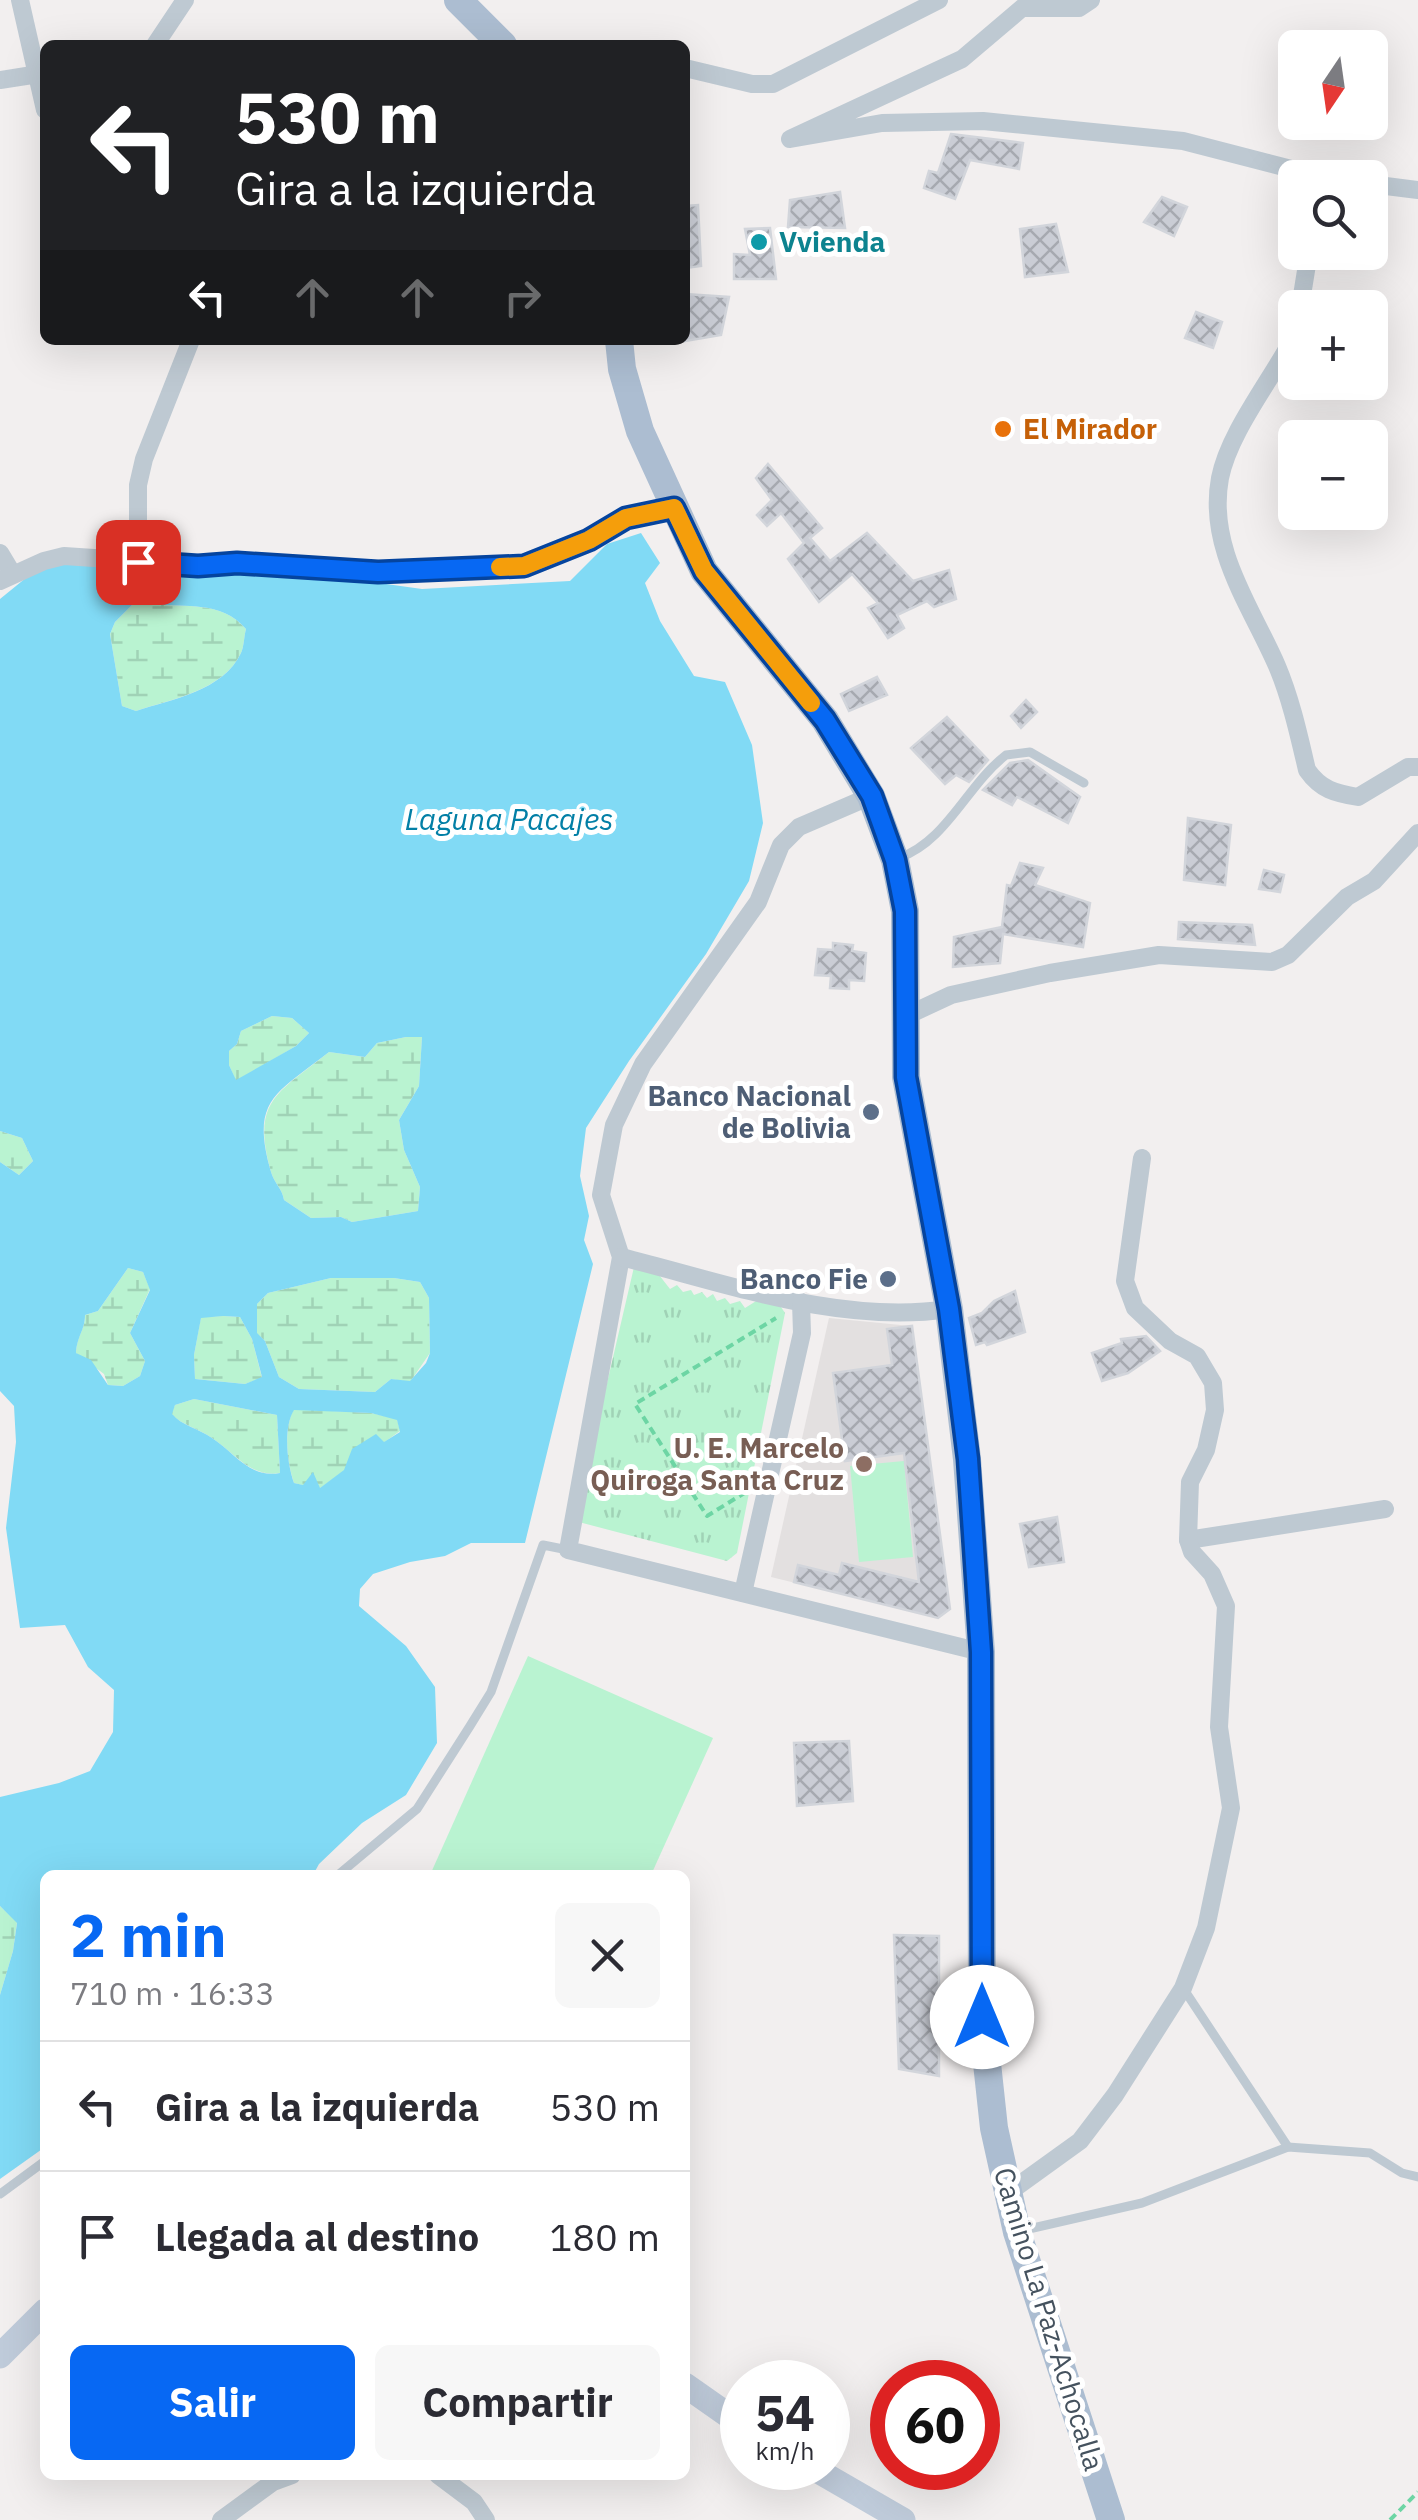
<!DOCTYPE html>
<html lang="es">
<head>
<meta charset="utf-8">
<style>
	:root { --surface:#fff; --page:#f7f7f7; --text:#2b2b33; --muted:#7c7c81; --line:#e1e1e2; --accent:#0768f3 }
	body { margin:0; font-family:"IBM Plex Sans",sans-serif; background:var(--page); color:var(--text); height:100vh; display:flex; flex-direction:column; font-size:38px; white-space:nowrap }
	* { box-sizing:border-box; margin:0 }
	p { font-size:32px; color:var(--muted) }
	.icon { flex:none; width:55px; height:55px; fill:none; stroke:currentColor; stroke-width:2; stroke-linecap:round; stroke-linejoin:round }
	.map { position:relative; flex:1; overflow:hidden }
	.side { position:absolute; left:40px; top:1870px; width:650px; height:610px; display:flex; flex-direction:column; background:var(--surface); border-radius:15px; box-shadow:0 10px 40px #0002 }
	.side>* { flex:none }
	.banner { position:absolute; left:40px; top:40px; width:650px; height:305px; border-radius:15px; box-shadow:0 10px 40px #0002; background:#202124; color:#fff; overflow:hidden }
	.needle { width:65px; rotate:193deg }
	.fabs { position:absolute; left:1278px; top:30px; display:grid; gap:20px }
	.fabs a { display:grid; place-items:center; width:110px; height:110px; border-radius:15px; background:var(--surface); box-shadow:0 10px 40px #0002; font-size:50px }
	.speed { position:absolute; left:720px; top:2360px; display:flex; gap:20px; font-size:50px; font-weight:700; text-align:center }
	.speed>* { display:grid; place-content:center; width:130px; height:130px; border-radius:50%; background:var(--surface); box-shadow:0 10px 40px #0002; line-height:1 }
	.speed small { font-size:25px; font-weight:400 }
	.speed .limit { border:15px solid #d22; background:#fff; color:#111 }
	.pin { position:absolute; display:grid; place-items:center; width:85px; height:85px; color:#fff; margin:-42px; border-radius:20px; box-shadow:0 5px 15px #0006 }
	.me { position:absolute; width:110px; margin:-55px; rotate:0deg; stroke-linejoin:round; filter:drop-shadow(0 0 8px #0008) }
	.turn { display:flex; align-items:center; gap:35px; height:210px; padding:0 30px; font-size:45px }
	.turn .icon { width:130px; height:130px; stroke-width:2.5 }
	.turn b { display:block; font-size:70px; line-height:85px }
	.lanes { display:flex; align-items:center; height:95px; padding:0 30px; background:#0003; justify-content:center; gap:50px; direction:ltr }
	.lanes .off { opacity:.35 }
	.round { display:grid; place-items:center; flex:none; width:105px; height:105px; border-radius:15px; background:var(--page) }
	.summary { display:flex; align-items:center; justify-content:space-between; height:170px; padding:0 30px }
	h1 { font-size:60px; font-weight:800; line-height:75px; color:var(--accent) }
	.button { display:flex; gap:20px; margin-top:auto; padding:20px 30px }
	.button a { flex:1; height:115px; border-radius:15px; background:var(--accent); color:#fff; font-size:40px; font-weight:800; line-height:115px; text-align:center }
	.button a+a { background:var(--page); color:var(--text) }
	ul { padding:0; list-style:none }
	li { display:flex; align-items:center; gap:30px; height:130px; padding:0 30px; border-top:2px solid var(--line) }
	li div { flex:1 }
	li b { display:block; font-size:38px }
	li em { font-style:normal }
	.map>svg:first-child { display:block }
	.education { fill:#e3e0e0 }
	.grass { fill:url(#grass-tufts) }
	.wetland { fill:url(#wetland-marsh) }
	.pitch { fill:#b9f3d1 }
	.water { fill:#81daf5; fill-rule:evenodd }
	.building { fill:url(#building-cross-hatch); stroke:#d2d5db; stroke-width:2.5 }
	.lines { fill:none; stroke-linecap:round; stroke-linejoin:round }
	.path { stroke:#6dd5a4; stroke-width:4; stroke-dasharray:8 5; stroke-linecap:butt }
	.lane { stroke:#bec9d2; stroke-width:9 }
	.street { stroke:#bec9d2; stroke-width:18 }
	.secondary { stroke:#bfcbda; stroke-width:25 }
	.primary { stroke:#acbdd1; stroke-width:28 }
	.route-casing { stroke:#05449e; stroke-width:25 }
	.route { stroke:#0768f3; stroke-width:18 }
	.slow { stroke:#f59e0b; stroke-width:18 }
	.culture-dot { fill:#0f9aa8; stroke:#fff; stroke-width:4 }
	.food-dot { fill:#e8710a; stroke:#fff; stroke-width:4 }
	.service-dot { fill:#5c6f8a; stroke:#fff; stroke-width:4 }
	.education-dot { fill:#8d6e63; stroke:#fff; stroke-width:4 }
	.labels { text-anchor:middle; stroke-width:10; stroke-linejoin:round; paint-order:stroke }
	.culture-label { font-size:28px; font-weight:bold; fill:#0d838f; stroke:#fff; text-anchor:start }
	.food-label { font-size:28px; font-weight:bold; fill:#c56008; stroke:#fff; text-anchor:start }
	.service-label { font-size:28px; font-weight:bold; fill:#4e5e75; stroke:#fff; text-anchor:end }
	.education-label { font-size:28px; font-weight:bold; fill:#785e54; stroke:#fff; text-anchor:end }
	.street-label { font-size:28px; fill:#45525e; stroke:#fff }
	.water-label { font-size:30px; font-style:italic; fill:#027fa6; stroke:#fff }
</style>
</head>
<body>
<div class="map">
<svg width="1418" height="2520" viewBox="0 0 1418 2520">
	<defs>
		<pattern id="grass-tufts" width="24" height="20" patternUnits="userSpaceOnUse" patternTransform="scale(2.5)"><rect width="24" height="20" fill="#b9f3d1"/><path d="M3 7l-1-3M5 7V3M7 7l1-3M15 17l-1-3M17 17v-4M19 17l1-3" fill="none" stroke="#a0d2b6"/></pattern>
		<pattern id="wetland-marsh" width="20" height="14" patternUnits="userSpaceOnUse" patternTransform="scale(2.5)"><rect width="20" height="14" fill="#b9f3d1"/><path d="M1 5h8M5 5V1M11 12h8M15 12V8" fill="none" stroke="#a0d2b6"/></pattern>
		<pattern id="building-cross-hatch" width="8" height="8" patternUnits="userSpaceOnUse" patternTransform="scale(2.5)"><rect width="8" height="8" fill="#cacdd5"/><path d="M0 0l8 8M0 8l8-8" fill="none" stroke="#a6a9b0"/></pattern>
	</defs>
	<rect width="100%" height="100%" fill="#f2efef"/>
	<polygon class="education" points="829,1318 911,1326 950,1609 938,1618 771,1577"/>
	<polygon class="grass" points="634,1267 656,1271 670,1289 677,1285 683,1292 691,1290 694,1295 702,1292 707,1298 713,1294 717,1301 725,1298 730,1304 740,1301 745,1308 761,1298 779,1304 785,1313 737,1553 727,1561 575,1521"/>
	<g class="wetland">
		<path d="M151,604C187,608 221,600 246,629C244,636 244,647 241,653C223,691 171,699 136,711L122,706L110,634L115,622L132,605Z"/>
		<polygon points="272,1016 292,1018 309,1033 296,1046 236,1081 229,1065 229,1051 237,1044 241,1031"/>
		<path d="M406,1037H422L419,1086L399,1120L404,1150L420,1187L418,1211L352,1222L341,1217L311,1218L284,1200C282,1188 274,1183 271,1172C251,1100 277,1094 329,1052L365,1057L377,1043Z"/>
		<polygon points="0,1131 22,1138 33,1161 19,1175 0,1162"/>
		<path d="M128,1268L143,1272L150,1289L130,1333L145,1361L140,1376L123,1386L108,1385L104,1374L76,1353C77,1335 85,1330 85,1315L98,1311Z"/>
		<polygon points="331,1278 394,1278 420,1282 429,1298 430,1353 410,1382 391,1379 375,1392 299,1389 279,1377 265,1341 256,1333 257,1304 268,1293"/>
		<polygon points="223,1316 240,1317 252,1339 262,1378 245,1384 195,1379 194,1355 201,1317"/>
		<path d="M194,1399L277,1415L280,1473C250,1478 234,1452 212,1438C199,1429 182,1425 171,1414L175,1405Z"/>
		<path d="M294,1409L371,1413L397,1419L400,1431L319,1489L294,1483C287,1463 283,1428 294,1409Z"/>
		<polygon points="0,1906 17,1922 13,1951 0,1995"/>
	</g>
	<g class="pitch">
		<polygon points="904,1461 913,1557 859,1562 850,1466"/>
		<polygon points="528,1656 713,1738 651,1875 430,1875"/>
	</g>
	<path class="water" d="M641,533L660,563L645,583L660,621L694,676L725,682L752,745L763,823L749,881L706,954L629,1061L586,1128L580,1176L589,1216L584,1240L593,1264L525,1543H471L445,1556L410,1562L373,1574L360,1589L359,1606L406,1646L435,1687L437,1743L406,1795L362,1823L319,1864L313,1875H45V2147L0,2179V1995L13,1951L17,1923L0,1906V1797L59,1783L90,1771L113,1732L114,1690L88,1667L65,1625L20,1628L6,1528L16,1442L14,1406L0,1391V1162L19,1175L33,1161L22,1138L0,1131V599L43,564L60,558L269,576L293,571L422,589L570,581L607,544ZM151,604C187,608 221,600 246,629C244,636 244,647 241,653C223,691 172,699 136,711L122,706L110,634L115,622L132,605ZM272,1016L292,1018L309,1033L296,1046L236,1080L229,1065V1051L237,1044L241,1031ZM406,1037H422L419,1086L399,1120L404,1150L420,1187L418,1211L352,1222L341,1217L311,1218L284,1200C282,1188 274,1183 271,1172C250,1099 276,1094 329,1052L365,1057L377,1043ZM128,1268L143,1272L150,1290L130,1333L145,1361L140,1376L123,1386L108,1385L91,1360L76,1353C77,1336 85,1330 85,1315L98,1311ZM331,1278H394L420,1282L429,1298L430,1353L426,1363L410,1381L391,1379L375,1392L299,1389L279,1377L265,1341L257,1333V1304L268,1293ZM223,1316L240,1317L252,1339L262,1377L245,1384L195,1379L194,1355L201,1318ZM194,1399L277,1415L280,1473C250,1479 234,1452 212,1438C199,1429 181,1425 172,1414L175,1405ZM294,1410L371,1413L397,1420L400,1432L384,1442L376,1434L352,1449L344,1470L320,1488L313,1472L303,1485L294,1483C287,1463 283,1428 294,1410Z"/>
	<g class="building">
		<polygon points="951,134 1023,143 1019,169 970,160 955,199 924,188 929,171 938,173"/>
		<polygon points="840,192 845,228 788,227 790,200"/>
		<polygon points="1162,197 1187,207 1174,236 1144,222"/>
		<polygon points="698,205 701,266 685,268 685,206"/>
		<polygon points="1056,224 1068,272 1025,277 1020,229"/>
		<polygon points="770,228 776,279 734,279 734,254 750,255 745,229"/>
		<polygon points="685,294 729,297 721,335 685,341"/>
		<polygon points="1196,312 1222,322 1213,348 1185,338"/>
		<polygon points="768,464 822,528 810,538 830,561 867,533 913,581 949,570 956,599 934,607 927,601 897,615 904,628 888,638 868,608 878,603 852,574 819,602 788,559 804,543 781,513 767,526 757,515 772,500 756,478"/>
		<polygon points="877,677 887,695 849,711 841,694"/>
		<polygon points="1026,700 1037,712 1021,728 1011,716"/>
		<polygon points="947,717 988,760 969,782 956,775 945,784 911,748"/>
		<polygon points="1028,760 1080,797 1068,823 1017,797 1012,805 983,790 1010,763"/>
		<polygon points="1188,818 1231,825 1225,885 1184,880"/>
		<polygon points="1020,863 1043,868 1035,885 1090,903 1083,947 1003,934 1000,963 953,967 954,937 1002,927 1007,885 1011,886"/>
		<polygon points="1264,870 1284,875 1280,892 1259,889"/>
		<polygon points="1179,922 1252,925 1255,945 1178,939"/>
		<polygon points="833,943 853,945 852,951 866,953 864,981 849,980 849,989 830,988 831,976 815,975 818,949 833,950"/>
		<polygon points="1015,1291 1025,1332 987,1345 985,1342 976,1345 969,1318 982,1313 994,1301"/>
		<polygon points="912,1326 950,1609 938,1618 794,1582 798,1565 839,1575 842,1563 919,1582 904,1453 845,1461 833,1373 892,1365 887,1329"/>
		<polygon points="1146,1336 1160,1351 1128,1373 1102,1381 1092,1353 1122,1343 1121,1339"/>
		<polygon points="1057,1517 1064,1562 1029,1567 1020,1524"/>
		<polygon points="849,1741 853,1801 797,1806 794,1743"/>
		<polygon points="894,1935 939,1936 939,2076 899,2069"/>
	</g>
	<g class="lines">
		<g class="path">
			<polyline points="746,1492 707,1516 635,1404 776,1318"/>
			<polyline points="1390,2520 1418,2492"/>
		</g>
		<g class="lane">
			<path d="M899,858C947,841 967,785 1006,755L1030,752L1084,783"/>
			<polyline points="338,1875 417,1809 470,1726 491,1692 543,1545 568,1550"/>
			<polyline points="1183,1988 1288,2147"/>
			<polyline points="0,2194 45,2161"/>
			<polyline points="1020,2231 1142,2203 1288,2147 1370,2153 1402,2173 1418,2177"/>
		</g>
		<g class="street">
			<polyline points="20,0 45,110"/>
			<polyline points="1091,0 1079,8 1022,8 962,59 790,139 882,123 983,121 1183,141 1326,178"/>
			<polyline points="155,45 185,0"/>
			<polyline points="685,68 752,84 773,84 939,0"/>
			<polyline points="0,80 45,73"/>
			<polyline points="1370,184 1418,190"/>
			<polyline points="1300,308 1309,252"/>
			<path d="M1295,327L1291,342C1269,383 1229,433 1220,478C1207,548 1251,606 1277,666C1291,699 1299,736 1307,770C1321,790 1335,793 1358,797L1408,767H1418"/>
			<polyline points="0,553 12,573"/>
			<polyline points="138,562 138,485 144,459 191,340"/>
			<polyline points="0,581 44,561 64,556 198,565 237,563 378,572 523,566 589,541 626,517 675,508"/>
			<polyline points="871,796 799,827 781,845 758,902 643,1064 614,1125 601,1195 621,1257 568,1550 981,1652"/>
			<polyline points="904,1017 951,995 1050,973 1159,955 1272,962 1288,955 1347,897 1374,881 1418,833"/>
			<path d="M621,1257C726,1283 839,1325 949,1309"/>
			<polyline points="1188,1540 1385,1509"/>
			<polyline points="743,1593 802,1333 801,1302"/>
			<polyline points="1008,2193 1080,2141 1115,2095 1183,1988 1206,1928 1231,1808 1219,1727 1226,1606 1212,1574 1192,1552 1188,1540 1190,1482 1206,1450 1215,1410 1213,1383 1197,1356 1170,1341 1135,1308 1125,1281 1142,1158"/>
			<polyline points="438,2475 474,2502 486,2520"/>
			<polyline points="221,2520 273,2482 292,2475"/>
		</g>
		<g class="secondary">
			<polyline points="0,2356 45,2311"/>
			<polyline points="685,2385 742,2425"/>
			<polyline points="813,2468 903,2520"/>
		</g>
		<g class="primary">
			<polyline points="458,0 503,45"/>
			<polyline points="619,340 622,369 640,431 704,571 825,720 871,796 895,860 905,911 906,1077 949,1309 967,1459 981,1652 982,2017 994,2128 1017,2232 1111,2520"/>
		</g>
	</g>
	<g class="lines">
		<defs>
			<polyline id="route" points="138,562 198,566 237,563 378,572 524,566 589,540 626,518 674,508 704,571 825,720 872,796 895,860 905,911 906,1077 949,1309 968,1459 981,1652 982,2017"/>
		</defs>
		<use href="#route" class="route-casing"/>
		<use href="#route" class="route"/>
		<polyline class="slow" points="500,567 524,566 589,540 626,518 674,508 704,571 811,703"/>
	</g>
	<circle class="culture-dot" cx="759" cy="242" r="10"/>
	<circle class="food-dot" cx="1003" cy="429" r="10"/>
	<g class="service-dot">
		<circle cx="871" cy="1112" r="10"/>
		<circle cx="888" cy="1279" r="10"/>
	</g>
	<circle class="education-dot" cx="864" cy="1464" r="10"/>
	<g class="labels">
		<g class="culture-label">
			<text x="779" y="252">Vvienda</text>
		</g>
		<g class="food-label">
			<text x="1023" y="439">El Mirador</text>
		</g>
		<g class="service-label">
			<text x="851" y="1106">Banco Nacional<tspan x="851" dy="32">de Bolivia</tspan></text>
			<text x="868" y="1289">Banco Fie</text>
		</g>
		<g class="education-label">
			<text x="844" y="1458">U. E. Marcelo<tspan x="844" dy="32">Quiroga Santa Cruz</tspan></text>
		</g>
		<g class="street-label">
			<text transform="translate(1049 2319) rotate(73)" y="10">Camino La Paz-Achocalla</text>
		</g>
		<g class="water-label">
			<text x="509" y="830">Laguna Pacajes</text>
		</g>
	</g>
</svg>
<div class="fabs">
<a><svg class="needle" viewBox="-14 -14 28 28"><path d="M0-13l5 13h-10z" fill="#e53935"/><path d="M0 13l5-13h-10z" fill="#7c7c81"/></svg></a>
<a><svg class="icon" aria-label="search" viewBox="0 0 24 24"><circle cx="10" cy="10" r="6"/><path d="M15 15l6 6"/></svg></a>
<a>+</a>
<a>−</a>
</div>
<div class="speed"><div>54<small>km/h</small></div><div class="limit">60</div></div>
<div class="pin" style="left:138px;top:562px;background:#d93025"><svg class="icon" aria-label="arrive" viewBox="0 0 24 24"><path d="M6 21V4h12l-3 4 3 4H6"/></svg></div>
<svg class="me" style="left:982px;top:2017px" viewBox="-20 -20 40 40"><circle r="19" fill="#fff"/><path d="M0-13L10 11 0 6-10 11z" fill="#0768f3"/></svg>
<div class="banner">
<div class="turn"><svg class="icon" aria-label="left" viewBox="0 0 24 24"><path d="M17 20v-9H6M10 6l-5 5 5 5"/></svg><div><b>530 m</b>Gira a la izquierda</div></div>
<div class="lanes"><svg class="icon" aria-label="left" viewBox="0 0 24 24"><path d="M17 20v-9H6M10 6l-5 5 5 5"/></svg><svg class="icon off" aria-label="ahead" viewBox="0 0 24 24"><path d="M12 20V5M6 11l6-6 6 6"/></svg><svg class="icon off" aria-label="ahead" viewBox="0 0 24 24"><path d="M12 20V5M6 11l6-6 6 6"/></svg><svg class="icon off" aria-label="right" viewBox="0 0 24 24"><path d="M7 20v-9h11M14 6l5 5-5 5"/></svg></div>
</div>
<section class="side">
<div class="summary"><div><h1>2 min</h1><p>710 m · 16:33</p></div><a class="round"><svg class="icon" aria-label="close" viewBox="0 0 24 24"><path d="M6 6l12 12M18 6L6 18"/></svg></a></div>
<ul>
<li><svg class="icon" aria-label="left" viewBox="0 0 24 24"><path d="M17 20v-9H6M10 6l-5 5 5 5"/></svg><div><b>Gira a la izquierda</b></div><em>530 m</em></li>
<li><svg class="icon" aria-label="arrive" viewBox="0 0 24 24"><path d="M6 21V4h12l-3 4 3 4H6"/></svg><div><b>Llegada al destino</b></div><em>180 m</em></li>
</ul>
<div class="button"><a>Salir</a><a>Compartir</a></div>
</section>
</div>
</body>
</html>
